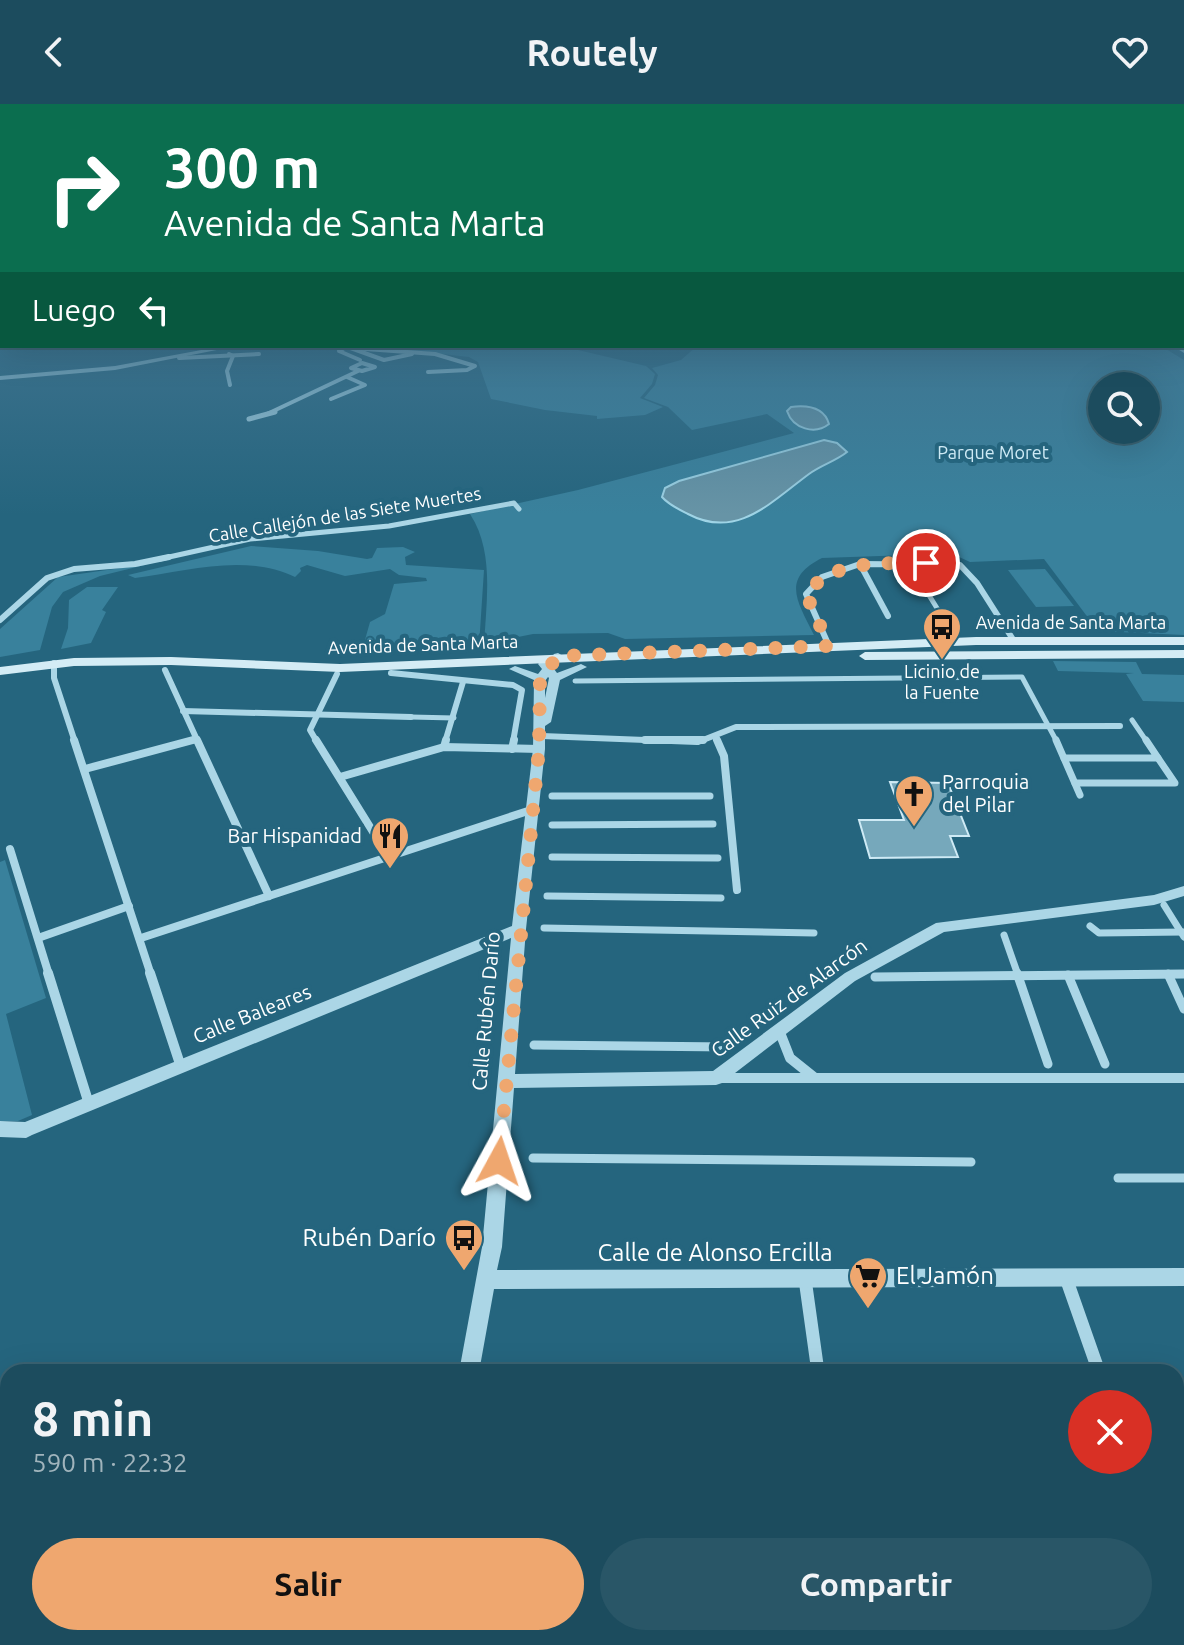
<!DOCTYPE html>
<html lang="es">
<head>
<meta charset="utf-8">
<style>
	:root { --surface:#1c4c5e; --page:#295667; --text:#f1f3f6; --muted:#a0b4bc; --line:#3a6373; --accent:#efa76f }
	body { margin:0; font-family:Ubuntu,sans-serif; background:var(--page); color:var(--text); height:100vh; display:flex; flex-direction:column; font-size:30px; white-space:nowrap }
	* { box-sizing:border-box; margin:0 }
	p { font-size:26px; color:var(--muted) }
	.icon { flex:none; width:44px; height:44px; fill:none; stroke:currentColor; stroke-width:2; stroke-linecap:round; stroke-linejoin:round }
	.map { position:relative; flex:1; overflow:hidden }
	.side { position:absolute; left:0px; top:1260px; width:1184px; height:282px; display:flex; flex-direction:column; background:var(--surface); border-radius:24px 24px 0 0; box-shadow:0 8px 32px #0002,0 0 0 2px var(--line) }
	.side>* { flex:none }
	.guide { position:absolute; left:0px; top:0px; width:1184px; height:244px; box-shadow:0 8px 32px #0002,0 0 0 2px var(--line); background:#0b6e4f; color:#fff; overflow:hidden }
	.controls { position:absolute; left:1088px; top:268px; display:grid; gap:16px }
	.controls a { display:grid; place-items:center; width:72px; height:72px; border-radius:50%; background:var(--surface); box-shadow:0 8px 32px #0002,0 0 0 2px var(--line); font-size:40px }
	.pin { position:absolute; display:grid; place-items:center; width:68px; height:68px; color:#fff; margin:-34px; border:4px solid #fff; border-radius:50%; box-shadow:0 2px 8px #0007 }
	.me { position:absolute; width:88px; margin:-44px; rotate:5deg; stroke-linejoin:round; filter:drop-shadow(0 0 6px #0008) }
	.turn { display:flex; align-items:center; gap:28px; height:168px; padding:0 32px; font-size:36px }
	.turn .icon { width:104px; height:104px; stroke-width:2.5 }
	.turn b { display:block; font-size:56px; line-height:68px }
	.then { display:flex; align-items:center; height:76px; padding:0 32px; background:#0003; gap:16px; font-size:30px }
	.round { display:grid; place-items:center; flex:none; width:84px; height:84px; border-radius:42px; background:var(--page) }
	.overview { display:flex; align-items:center; justify-content:space-between; height:136px; padding:0 32px }
	h1 { font-size:48px; font-weight:700; line-height:60px }
	.cta { display:flex; gap:16px; margin-top:auto; padding:16px 32px }
	.cta a { flex:1; height:92px; border-radius:48px; background:var(--accent); color:#111; font-size:32px; font-weight:700; line-height:92px; text-align:center }
	.cta a+a { background:var(--page); color:var(--text) }
	header { display:flex; justify-content:space-between; align-items:center; height:104px; padding:0 32px; background:var(--surface); font-size:36px; font-weight:700 }
	.map>svg:first-child { display:block }
	.green { fill:#39819c; fill-rule:evenodd }
	.water { fill:#6794a6; stroke:#9fd4e6; stroke-width:2 }
	.building { fill:#76a8bb; stroke:#ceeaf5; stroke-width:2 }
	.lines { fill:none; stroke-linecap:round; stroke-linejoin:round }
	.pedestrian-far2 { stroke:#abd6e6; stroke-width:5 }
	.pedestrian-far1 { stroke:#abd6e6; stroke-width:7 }
	.pedestrian { stroke:#abd6e6; stroke-width:9 }
	.minor-far5 { stroke:#abd6e6; stroke-width:4 }
	.minor-far4 { stroke:#abd6e6; stroke-width:5 }
	.minor-far3 { stroke:#abd6e6; stroke-width:6 }
	.minor-far2 { stroke:#abd6e6; stroke-width:8 }
	.minor-far1 { stroke:#abd6e6; stroke-width:10 }
	.minor { stroke:#abd6e6; stroke-width:13 }
	.tertiary { fill:#abd6e6; fill-rule:evenodd }
	.secondary { fill:#d4ecf5; fill-rule:evenodd }
	.route { stroke:#efa76f; stroke-width:14; stroke-dasharray:0 25.2 }
	.labels { text-anchor:middle; stroke-width:8; stroke-linejoin:round; paint-order:stroke }
	.far-park-label { font-size:18px; fill:#ceeaf5; stroke:#25657e }
	.far-street-label { font-size:18px; fill:#fff; stroke:#25657e }
	.far-poi-label { font-size:18px; fill:#fff; stroke:#25657e }
	.poi-label { font-size:20px; fill:#fff; stroke:#25657e; text-anchor:start }
	.street-label { font-size:20px; fill:#fff; stroke:#25657e }
	.near-poi-label { font-size:24px; fill:#fff; stroke:#25657e; text-anchor:end }
	.near-street-label { font-size:24px; fill:#fff; stroke:#25657e }
</style>
</head>
<body>
<header><svg class="icon" aria-label="back" viewBox="0 0 24 24"><path d="M15 5l-7 7 7 7"/></svg>Routely<svg class="icon" aria-label="heart" viewBox="0 0 24 24"><path d="M12 20l-8-8c-3-5 5-10 8-4 3-6 11-1 8 4z"/></svg></header>
<div class="map">
<svg width="1184" height="1541" viewBox="0 0 1184 1541">
	<rect width="100%" height="100%" fill="#25657e"/>
	<g class="green">
		<polygon points="369,242 561,242 646,262 655,270 652,280 640,294 663,303 645,311 597,315 597,312 545,306 491,295 478,258 469,253"/>
		<path d="M697,242H1161L1184,256V531L1098,527L1044,455L970,458L957,452L938,450L822,454C780,475 798,498 814,531L625,535L608,529L533,530L498,537L501,541L484,543C486,498 495,448 470,410L578,386L794,329L767,310L692,326L668,303L644,294L655,281L658,271L652,264L681,256ZM1102,282H1146V326H1102Z"/>
		<path d="M251,442L318,447L367,455L372,454L377,444L403,443L415,448L405,453L406,461L484,466L479,542L361,550L370,518L385,510L394,480L427,477L426,474L399,471L390,465L345,472L307,461L300,464L301,467L295,473C245,449 187,467 135,474L128,471Z"/>
		<polygon points="149,460 100,472 63,488 52,503 40,546 0,553 0,525 58,473"/>
		<polygon points="1045,465 1074,502 1036,503 1008,466"/>
		<polygon points="87,483 118,483 102,506 106,508 91,539 61,545 68,524 69,496"/>
		<polygon points="1053,557 1136,558 1142,570 1184,571 1184,598 1143,597 1126,570 1134,569 1058,567"/>
		<polygon points="5,756 46,894 6,910 32,1011 18,1017 0,1017 0,758"/>
	</g>
	<g class="water">
		<path d="M791,303C807,301 824,303 829,320C815,331 793,325 787,307Z"/>
		<path d="M824,336L837,339L847,348C836,357 821,361 809,370C771,398 737,436 688,410C678,405 669,401 662,393L665,384L679,377Z"/>
	</g>
	<polygon class="building" points="890,678 948,679 969,732 950,732 958,753 870,754 859,716 904,716"/>
	<g class="lines">
		<g class="pedestrian-far2">
			<polyline points="909,459 940,509"/>
			<polyline points="575,577 1022,573 1057,638"/>
			<polyline points="411,613 454,614"/>
			<polyline points="1132,616 1147,638"/>
		</g>
		<g class="pedestrian-far1">
			<polyline points="1056,636 1080,691"/>
			<polyline points="1064,654 1158,654 1146,636"/>
			<polyline points="1075,679 1175,679 1158,654"/>
			<polyline points="552,692 710,692"/>
			<polyline points="552,721 713,720"/>
			<polyline points="552,753 718,754"/>
			<polyline points="547,792 721,794"/>
			<polyline points="1164,801 1184,833"/>
			<polyline points="1090,822 1099,829 1184,828"/>
			<polyline points="544,824 814,829"/>
			<polyline points="1004,831 1018,871"/>
			<polyline points="1106,871 1184,870"/>
		</g>
		<g class="pedestrian">
			<polyline points="1017,869 1048,960"/>
			<polyline points="1168,870 1184,905"/>
			<polyline points="1068,871 1105,960"/>
			<polyline points="875,873 1184,870"/>
			<polyline points="534,941 729,943"/>
			<polyline points="533,1054 971,1058"/>
			<polyline points="1118,1074 1184,1074"/>
		</g>
		<g class="minor-far5">
			<polyline points="345,242 384,256 412,250"/>
			<polyline points="346,243 339,247 360,256"/>
			<polyline points="352,244 435,250 475,262 467,266 428,268"/>
			<polyline points="229,250 233,252 227,267 230,281"/>
			<polyline points="179,254 259,250"/>
			<polygon points="362,259 375,263 362,267 351,264"/>
			<polyline points="331,295 365,281 347,273"/>
			<polyline points="267,310 358,267"/>
		</g>
		<g class="minor-far4">
			<polyline points="249,315 275,308"/>
			<polyline points="160,455 250,435 389,422 514,399 519,405"/>
		</g>
		<g class="minor-far3">
			<polyline points="860,460 888,512"/>
			<polyline points="0,516 47,474 74,465 135,460 169,453"/>
			<polyline points="829,542 806,490 822,473 860,460 960,461 977,479 1014,537"/>
			<polyline points="54,559 54,574 75,638"/>
			<polyline points="165,566 198,638"/>
			<polyline points="391,569 513,581 522,586 513,638"/>
			<polyline points="183,607 411,613"/>
			<polyline points="542,632 697,638"/>
			<polyline points="716,633 718,638"/>
			<polyline points="186,638 197,635"/>
			<polyline points="317,638 310,626 337,570"/>
			<polyline points="445,638 463,578"/>
			<polyline points="698,638 736,623 1120,622"/>
		</g>
		<g class="minor-far2">
			<polyline points="74,636 151,871"/>
			<polyline points="197,636 269,792"/>
			<polyline points="316,636 388,752"/>
			<polyline points="645,636 703,636"/>
			<polyline points="717,636 724,652 737,786"/>
			<polyline points="444,643 446,636"/>
			<polyline points="512,645 514,636"/>
			<polyline points="85,665 193,636"/>
			<polyline points="340,673 444,643 539,645"/>
			<polyline points="10,745 49,871"/>
			<polyline points="38,834 129,802"/>
			<polyline points="141,834 531,706"/>
		</g>
		<g class="minor-far1">
			<polyline points="48,869 89,1000"/>
			<polyline points="150,869 181,963"/>
			<polyline points="779,926 790,954 815,974"/>
			<polyline points="720,974 1184,974"/>
		</g>
		<g class="minor">
			<polyline points="1066,1174 1099,1268"/>
			<polyline points="805,1175 818,1268"/>
			<polyline points="1176,1423 1184,1423"/>
			<polyline points="1023,1534 1024,1541"/>
		</g>
		<g class="tertiary">
			<polygon points="223,242 237,242 115,266 0,276 0,272 115,262"/>
			<polygon points="1173,242 1184,244 1184,249"/>
			<path d="M558,549L563,552L554,565L557,569L581,560L587,563L560,576L551,618L545,622V645L526,825L515,970L713,967L845,869L936,819L1154,791L1184,782V792L1154,801L944,828L855,877L722,979L716,981L514,984L502,1143L497,1166L1184,1164V1182L494,1185L479,1268H459L482,1143L511,834L32,1031L26,1034L0,1033V1017L25,1018L512,822L533,645L534,576L509,565L515,562L538,570L542,565L538,560L540,558H548L554,550ZM548,573L549,574L545,594V577Z"/>
			<polygon points="374,1534 400,1534 397,1541 372,1541"/>
			<polygon points="412,1534 455,1534 457,1541 412,1541"/>
		</g>
		<g class="secondary">
			<polygon points="976,533 1184,533 1184,541 976,541 340,568 171,561 74,562 0,571 0,563 74,554 171,553 340,560"/>
			<polygon points="1184,546 1184,554 865,556 859,552 865,548"/>
		</g>
	</g>
	<linearGradient id="sky" x2="0" y2="1"><stop stop-color="#143845"/><stop offset="0.48" stop-color="#40738f"/><stop offset="1" stop-color="#40738f" stop-opacity="0"/></linearGradient>
	<rect width="1184" height="411" fill="url(#sky)"/>
	<g class="lines">
		<path class="route" d="M499,1057L539,645L540,575L558,552L829,542L806,490C835,454 884,460 926,459"/>
	</g>
	<defs>
		<symbol id="bus-pin" viewBox="-11 -11 22 30"><path d="M0 17L-7.5 6A9.5 9.5 0 1 1 7.5 6Z" fill="#efa76f" stroke="#25657e"/><path d="M-5-6H5V4H4V6H2V4H-2V6H-4V4H-5ZM-3.5-4V0h7V-4ZM-3.5 1.2v1.5H-2V1.2ZM2 1.2v1.5H3.5V1.2Z" fill="#111"/></symbol>
		<symbol id="church-pin" viewBox="-11 -11 22 30"><path d="M0 17L-7.5 6A9.5 9.5 0 1 1 7.5 6Z" fill="#efa76f" stroke="#25657e"/><path d="M-1.2-6h2.4v3.5h3.3v2.4h-3.3V6h-2.4V-.1h-3.3v-2.4h3.3Z" fill="#111"/></symbol>
		<symbol id="restaurant-pin" viewBox="-11 -11 22 30"><path d="M0 17L-7.5 6A9.5 9.5 0 1 1 7.5 6Z" fill="#efa76f" stroke="#25657e"/><path d="M-5-6h1v4h1v-4h1v4h1v-4h1v5L-1.5 .5V6h-2V.5L-5-1ZM5-6V6H3V1.5H1.5Q1.5-4 5-6Z" fill="#111"/></symbol>
		<symbol id="supermarket-pin" viewBox="-11 -11 22 30"><path d="M0 17L-7.5 6A9.5 9.5 0 1 1 7.5 6Z" fill="#efa76f" stroke="#25657e"/><path d="M-6-5.5h2.5l.6 2H6L4.5 2H-2.5L-4.4-4H-6ZM-1.5 3.2a1.3 1.3 0 1 0 .1 0ZM3 3.2a1.3 1.3 0 1 0 .1 0Z" fill="#111"/></symbol>
	</defs>
	<g fill-rule="evenodd">
		<use href="#bus-pin" x="920" y="501" width="44" height="60"/>
		<use href="#church-pin" x="892" y="668" width="44" height="60"/>
		<use href="#restaurant-pin" x="368" y="710" width="44" height="60"/>
		<use href="#bus-pin" x="442" y="1112" width="44" height="60"/>
		<use href="#supermarket-pin" x="846" y="1150" width="44" height="60"/>
	</g>
	<g class="labels">
		<g class="far-park-label">
			<text x="993" y="355">Parque Moret</text>
		</g>
		<g class="far-street-label">
			<text transform="translate(345 411) rotate(-9)" y="6">Calle Callejón de las Siete Muertes</text>
			<text x="1071" y="525">Avenida de Santa Marta</text>
			<text transform="translate(423 541) rotate(-2)" y="6">Avenida de Santa Marta</text>
		</g>
		<g class="far-poi-label">
			<text x="942" y="574">Licinio de<tspan x="942" dy="21">la Fuente</tspan></text>
		</g>
		<g class="poi-label">
			<text x="942" y="685">Parroquia<tspan x="942" dy="23">del Pilar</tspan></text>
			<text x="362" y="739" text-anchor="end">Bar Hispanidad</text>
		</g>
		<g class="street-label">
			<text transform="translate(789 894) rotate(-36)" y="7">Calle Ruiz de Alarcón</text>
			<text transform="translate(486 907) rotate(-85)" y="7">Calle Rubén Darío</text>
			<text transform="translate(252 910) rotate(-22)" y="7">Calle Baleares</text>
		</g>
		<g class="near-poi-label">
			<text x="436" y="1142">Rubén Darío</text>
			<text x="896" y="1180" text-anchor="start">El Jamón</text>
		</g>
		<g class="near-street-label">
			<text x="715" y="1157">Calle de Alonso Ercilla</text>
		</g>
	</g>
</svg>
<div class="controls">
<a><svg class="icon" aria-label="search" viewBox="0 0 24 24"><circle cx="10" cy="10" r="6"/><path d="M15 15l6 6"/></svg></a>
</div>
<div class="pin" style="left:926px;top:459px;background:#d93025"><svg class="icon" aria-label="arrive" viewBox="0 0 24 24"><path d="M6 21V4h12l-3 4 3 4H6"/></svg></div>
<svg class="me" style="left:499px;top:1057px" viewBox="-20 -20 40 40"><path d="M0-17L14 15 0 8-14 15z" fill="#efa76f" stroke="#fff" stroke-width="4"/></svg>
<div class="guide">
<div class="turn"><svg class="icon" aria-label="right" viewBox="0 0 24 24"><path d="M7 20v-9h11M14 6l5 5-5 5"/></svg><div><b>300 m</b>Avenida de Santa Marta</div></div>
<div class="then">Luego<svg class="icon" aria-label="left" viewBox="0 0 24 24"><path d="M17 20v-9H6M10 6l-5 5 5 5"/></svg></div>
</div>
<section class="side">
<div class="overview"><div><h1>8 min</h1><p>590 m · 22:32</p></div><a class="round" style="background:#d93025;color:#fff"><svg class="icon" aria-label="close" viewBox="0 0 24 24"><path d="M6 6l12 12M18 6L6 18"/></svg></a></div>
<div class="cta"><a>Salir</a><a>Compartir</a></div>
</section>
</div>
</body>
</html>
